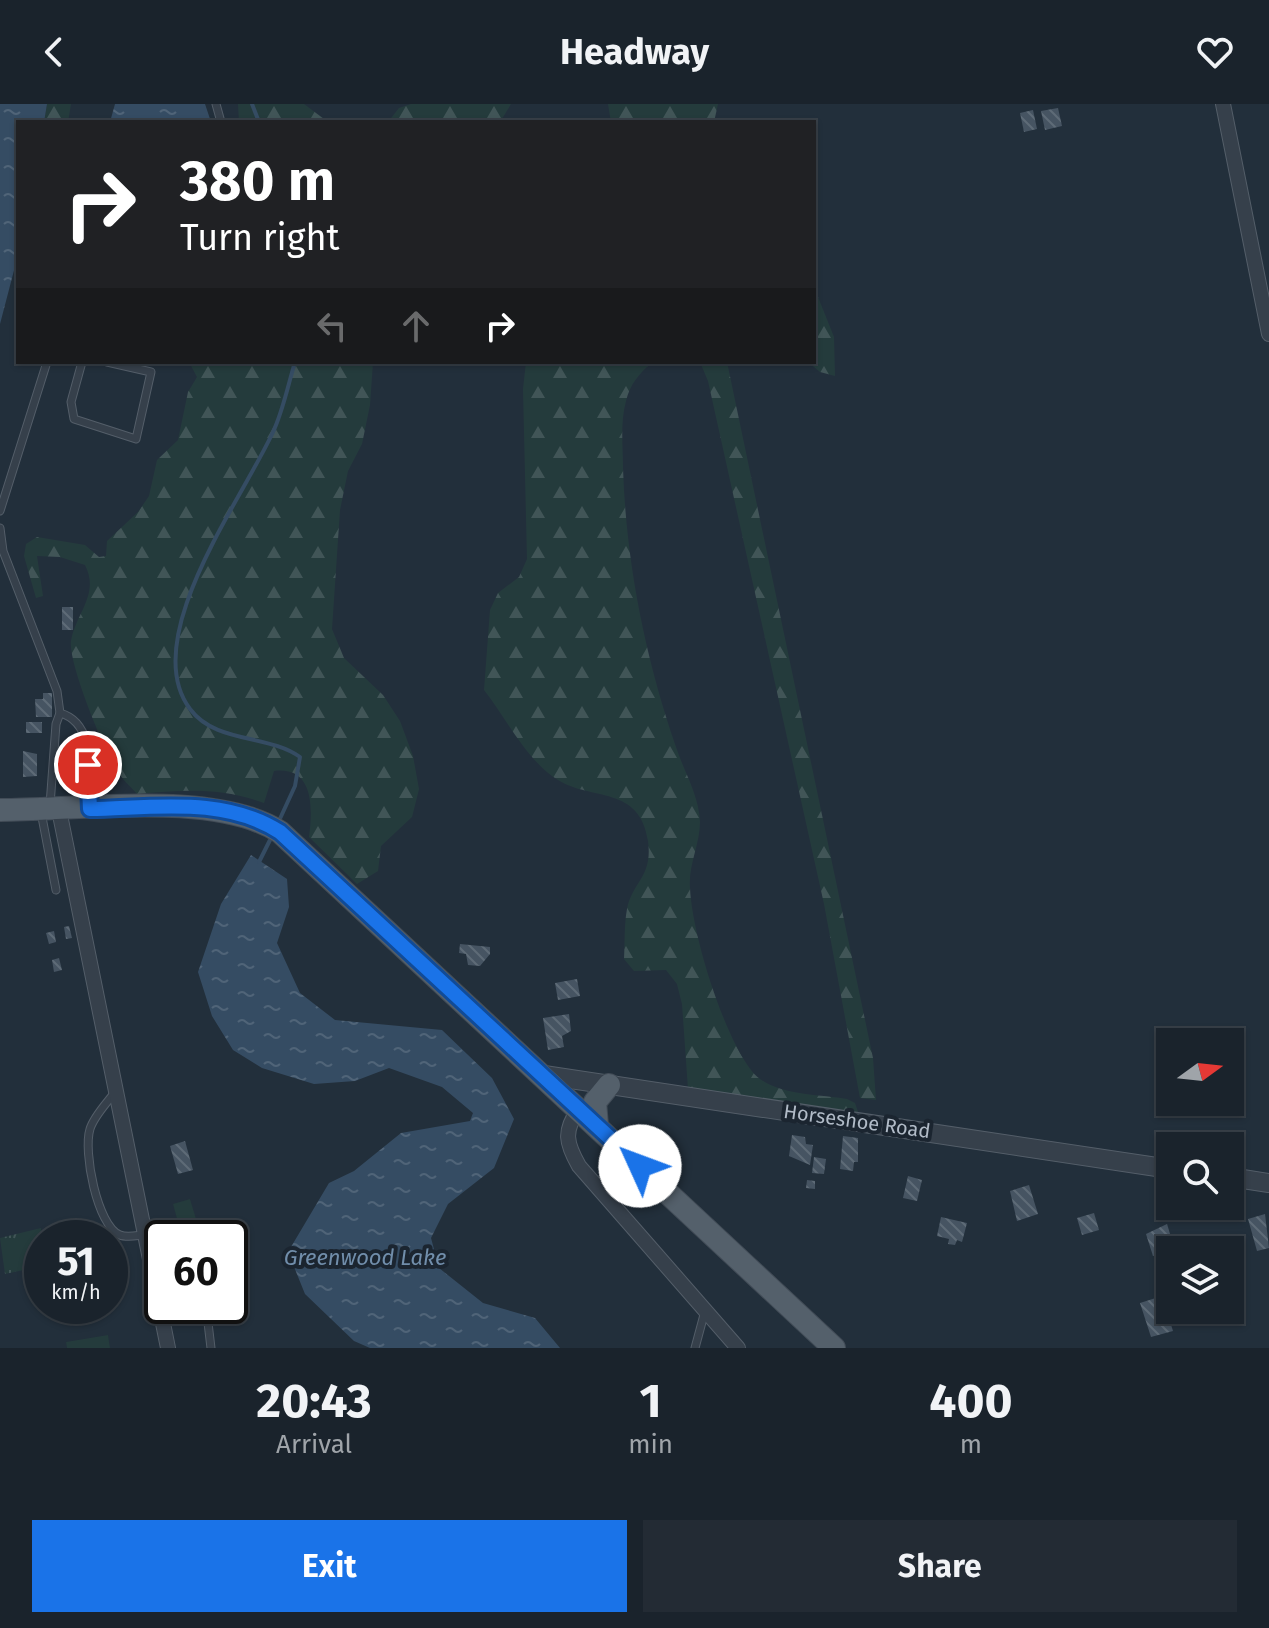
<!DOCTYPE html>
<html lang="en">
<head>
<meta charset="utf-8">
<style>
	:root { --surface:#1a232c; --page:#232b34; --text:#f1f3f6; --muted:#9fa4a9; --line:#384048; --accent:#1a73e8 }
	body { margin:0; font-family:"Fira Sans",sans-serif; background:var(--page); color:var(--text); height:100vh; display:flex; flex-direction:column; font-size:30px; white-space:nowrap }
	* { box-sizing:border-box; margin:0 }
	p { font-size:26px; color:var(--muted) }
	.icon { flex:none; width:44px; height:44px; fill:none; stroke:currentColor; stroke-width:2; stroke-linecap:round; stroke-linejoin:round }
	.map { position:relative; height:1244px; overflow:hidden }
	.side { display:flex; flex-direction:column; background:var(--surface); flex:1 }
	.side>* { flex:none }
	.guide { position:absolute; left:16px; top:16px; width:800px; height:244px; border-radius:0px; box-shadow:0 2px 6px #0004,0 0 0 2px var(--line); background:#202124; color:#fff; overflow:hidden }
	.needle { width:52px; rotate:75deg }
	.fabs { position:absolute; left:1156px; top:924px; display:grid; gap:16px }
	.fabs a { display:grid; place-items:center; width:88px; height:88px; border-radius:0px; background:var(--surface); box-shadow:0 2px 6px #0004,0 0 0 2px var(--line); font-size:40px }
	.speed { position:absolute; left:24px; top:1116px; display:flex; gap:16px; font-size:40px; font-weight:700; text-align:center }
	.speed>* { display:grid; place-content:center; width:104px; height:104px; border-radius:50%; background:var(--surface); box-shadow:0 2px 6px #0004,0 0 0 2px var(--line); line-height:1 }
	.speed small { font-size:20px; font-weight:400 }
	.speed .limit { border:4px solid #111; border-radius:12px; background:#fff; color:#111 }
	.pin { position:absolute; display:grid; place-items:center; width:68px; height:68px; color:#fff; margin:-34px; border:4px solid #fff; border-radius:50%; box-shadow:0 2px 8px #0007 }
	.me { position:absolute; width:88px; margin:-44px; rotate:313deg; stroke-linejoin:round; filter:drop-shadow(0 0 6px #0008) }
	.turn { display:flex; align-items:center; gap:28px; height:168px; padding:0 32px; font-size:36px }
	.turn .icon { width:104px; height:104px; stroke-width:2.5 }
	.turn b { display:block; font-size:56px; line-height:68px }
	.lanes { display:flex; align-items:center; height:76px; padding:0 32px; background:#0003; justify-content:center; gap:40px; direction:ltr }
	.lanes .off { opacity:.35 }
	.eta { display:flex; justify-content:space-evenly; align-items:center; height:136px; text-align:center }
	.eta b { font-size:48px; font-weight:700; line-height:56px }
	.primary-button { display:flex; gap:16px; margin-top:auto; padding:16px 32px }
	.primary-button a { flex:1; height:92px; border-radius:0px; background:var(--accent); color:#fff; font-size:32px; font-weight:700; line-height:92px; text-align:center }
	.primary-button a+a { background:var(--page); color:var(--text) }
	header { display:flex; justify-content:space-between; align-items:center; height:104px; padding:0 32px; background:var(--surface); font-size:36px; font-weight:700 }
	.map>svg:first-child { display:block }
	.grass { fill:url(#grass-tufts) }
	.forest { fill:url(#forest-firs) }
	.garden { fill:#243b3c }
	.water { fill:url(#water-ripples) }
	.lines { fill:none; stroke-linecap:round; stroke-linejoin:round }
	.stream { stroke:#354c63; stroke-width:4 }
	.building { fill:url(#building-back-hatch) }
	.service-casing { stroke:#545e69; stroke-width:9 }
	.minor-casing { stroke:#545e69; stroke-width:16 }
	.tertiary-casing { stroke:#545e69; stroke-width:20 }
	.primary-casing { stroke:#424c57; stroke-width:24 }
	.service { stroke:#36404b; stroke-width:7 }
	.minor { stroke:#36404b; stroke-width:14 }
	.tertiary { stroke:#36404b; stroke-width:18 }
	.primary { stroke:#54606b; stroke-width:22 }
	.route-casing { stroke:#114b97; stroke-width:20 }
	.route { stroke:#1a73e8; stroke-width:14 }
	.labels { text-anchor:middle; stroke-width:8; stroke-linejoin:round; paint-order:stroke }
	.street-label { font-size:20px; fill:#b1bbc7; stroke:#1b2530 }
	.water-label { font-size:22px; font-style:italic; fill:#718eab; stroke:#1b2530 }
</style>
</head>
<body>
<header><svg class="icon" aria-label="back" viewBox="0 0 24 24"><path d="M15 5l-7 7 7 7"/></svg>Headway<svg class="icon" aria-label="heart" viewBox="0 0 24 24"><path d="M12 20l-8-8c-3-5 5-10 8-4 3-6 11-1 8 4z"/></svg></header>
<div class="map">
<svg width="1269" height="1244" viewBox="0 0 1269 1244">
	<defs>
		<pattern id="grass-tufts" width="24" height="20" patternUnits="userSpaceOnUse" patternTransform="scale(2)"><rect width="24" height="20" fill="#243b3c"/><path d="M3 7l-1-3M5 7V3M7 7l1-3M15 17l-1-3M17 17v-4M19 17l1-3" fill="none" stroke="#415557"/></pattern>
		<pattern id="forest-firs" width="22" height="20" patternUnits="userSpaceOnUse" patternTransform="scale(2)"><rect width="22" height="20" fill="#243b3c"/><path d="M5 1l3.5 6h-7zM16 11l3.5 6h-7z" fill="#415557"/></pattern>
		<pattern id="water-ripples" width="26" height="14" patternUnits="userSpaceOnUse" patternTransform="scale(2)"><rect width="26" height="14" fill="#354c63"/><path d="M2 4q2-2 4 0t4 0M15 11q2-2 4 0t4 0" fill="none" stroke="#506478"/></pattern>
		<pattern id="building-back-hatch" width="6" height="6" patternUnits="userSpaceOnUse" patternTransform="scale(2)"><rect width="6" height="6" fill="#465462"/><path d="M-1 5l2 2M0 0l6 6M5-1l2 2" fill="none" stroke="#5e6b77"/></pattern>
	</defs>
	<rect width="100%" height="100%" fill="#222f3b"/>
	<polygon class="grass" points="41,1124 42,1162 5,1170 0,1134"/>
	<g class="forest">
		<polygon points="47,0 71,0 68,18 44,18"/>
		<polygon points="238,0 304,0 328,18 239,18"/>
		<polygon points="411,0 511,0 500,18 388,18 399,4"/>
		<polygon points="608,0 718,0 714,18 611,18"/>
		<polygon points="814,183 834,233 835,272 820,268 808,258 814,258"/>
		<path d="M189,258H373L370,301L362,340L348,367L340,406L332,525L344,554L383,591L400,617L413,652L419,685L412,713L381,742L378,767L357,780L309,733C313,704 314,662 274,667L264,699C220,683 183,686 137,690C131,683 122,675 117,667C104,646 68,559 71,537C76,509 100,490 85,461L60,453L37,452L43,492L36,494L24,452L26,440L37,433L85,441L99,453L106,452L107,437L138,408L149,392L157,356L178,336L188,288L197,273Z"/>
		<path d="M526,258H652C639,270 630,280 626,297C620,319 623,342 623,364C626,458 645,553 676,643C684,668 699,691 700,718C700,740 688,762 690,784C692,830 723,930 751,966C770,992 818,990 847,995L855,999L858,1008L688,985L682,900L677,880L666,866L634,867L624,855C625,839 624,821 627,805C632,778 653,773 648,737C640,681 591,697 558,676C527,657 506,614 484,586L490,506L498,489L519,473L527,455L523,285Z"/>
		<polygon points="700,258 727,258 873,954 876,996 860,994 824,800 708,277"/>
	</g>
	<g class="garden">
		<polygon points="190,1095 200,1128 182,1133 173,1100"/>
		<polygon points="108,1231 110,1244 67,1244 66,1238"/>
	</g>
	<g class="water">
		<polygon points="0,0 47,0 44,18 18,18 18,151 0,220"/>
		<polygon points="115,0 205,0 211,18 110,18"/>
		<polygon points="251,751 287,775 289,803 277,839 300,889 335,916 442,926 492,974 514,1015 494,1064 448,1100 431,1134 439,1164 483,1199 535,1214 560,1244 370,1244 354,1237 305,1190 288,1148 329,1079 354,1067 401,1029 470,1017 473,1009 442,983 389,964 355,977 314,980 262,964 233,946 212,912 198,868 221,800"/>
	</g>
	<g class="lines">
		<g class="stream">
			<polyline points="252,0 259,18"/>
			<path d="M278,719L295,682L300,653C269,630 216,640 190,605C137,535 243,394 273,328C283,307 288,281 295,258"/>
			<polyline points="259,758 271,734"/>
		</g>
	</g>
	<g class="building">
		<polygon points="1058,4 1062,22 1045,26 1041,7"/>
		<polygon points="1033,6 1037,25 1024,28 1020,9"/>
		<rect x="62" y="503" width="11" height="23"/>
		<polygon points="43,589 52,589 52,613 36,613 35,595 43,595"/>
		<rect x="26" y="618" width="16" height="11"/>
		<polygon points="66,643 82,643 82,663 78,663 78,668 61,668 61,652 66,652"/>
		<polygon points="23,647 37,650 37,672 23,673"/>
		<polygon points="69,822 72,834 66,835 64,823"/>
		<polygon points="54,827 56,838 49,840 46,829"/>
		<polygon points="460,840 490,843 490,850 480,862 468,861 466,850 459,849"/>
		<polygon points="59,854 62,866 54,868 52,856"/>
		<polygon points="577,875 580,892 558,896 555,879"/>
		<polygon points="569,910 571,927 562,932 564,943 548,946 543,914"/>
		<polygon points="792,1031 805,1033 806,1040 813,1041 810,1061 789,1052"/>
		<polygon points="843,1032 858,1034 858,1058 854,1058 853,1067 840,1065"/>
		<polygon points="185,1037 193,1066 178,1070 170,1042"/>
		<polygon points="814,1053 826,1055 824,1070 812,1069"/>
		<polygon points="908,1072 922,1076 917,1097 903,1094"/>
		<polygon points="807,1076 815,1077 815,1085 806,1084"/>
		<polygon points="1029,1081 1038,1110 1017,1117 1010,1087"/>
		<polygon points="1094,1109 1099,1126 1082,1131 1077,1114"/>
		<polygon points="1265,1110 1269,1144 1257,1147 1248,1115"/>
		<polygon points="941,1113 967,1119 962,1138 957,1136 955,1141 948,1140 949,1135 937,1132"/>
		<polygon points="1167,1120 1175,1146 1153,1152 1146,1130"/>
		<polygon points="1162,1192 1173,1227 1151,1233 1140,1199"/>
	</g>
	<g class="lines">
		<defs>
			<g id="service">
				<polyline points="216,0 221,18"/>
				<polyline points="82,258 71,298 74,315 136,335 151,268 107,258"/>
				<polyline points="0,407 47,258"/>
				<polyline points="0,424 3,447 57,587 60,609"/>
				<path d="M50,701L56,620L60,609C96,619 89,669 90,699"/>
				<polyline points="41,708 56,786"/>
				<path d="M115,988C107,999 94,1012 90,1025C83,1047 97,1122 120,1131C127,1134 139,1131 146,1131"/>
				<polyline points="206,1202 211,1244"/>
				<polyline points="695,1244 705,1207"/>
			</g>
			<g id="minor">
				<polyline points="1223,0 1269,230"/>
				<polyline points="59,706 168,1244"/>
				<path d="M579,1005C563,1027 566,1039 579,1062L738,1244"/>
			</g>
			<g id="tertiary">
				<polyline points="544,971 1170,1065"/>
				<polyline points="1230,1073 1269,1079"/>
			</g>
			<g id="primary">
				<path d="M0,706C79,706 215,686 280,728L834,1244"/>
				<polyline points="597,1022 595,998 609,981"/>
			</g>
		</defs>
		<use href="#service" class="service-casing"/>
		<use href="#minor" class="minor-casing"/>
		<use href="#tertiary" class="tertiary-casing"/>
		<use href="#primary" class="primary-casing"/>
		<use href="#service" class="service"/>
		<use href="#minor" class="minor"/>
		<use href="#tertiary" class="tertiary"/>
		<use href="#primary" class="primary"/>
	</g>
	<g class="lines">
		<defs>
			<path id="route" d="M88,661L90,705C154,704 224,692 280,728L640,1062"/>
		</defs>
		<use href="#route" class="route-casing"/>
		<use href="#route" class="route"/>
	</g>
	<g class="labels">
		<g class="street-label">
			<text transform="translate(857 1017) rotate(8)" y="7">Horseshoe Road</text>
		</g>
		<g class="water-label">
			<text x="365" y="1161">Greenwood Lake</text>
		</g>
	</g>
</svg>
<div class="fabs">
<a><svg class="needle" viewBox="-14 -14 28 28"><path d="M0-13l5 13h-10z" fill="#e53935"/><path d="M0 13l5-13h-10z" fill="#9fa4a9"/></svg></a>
<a><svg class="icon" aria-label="search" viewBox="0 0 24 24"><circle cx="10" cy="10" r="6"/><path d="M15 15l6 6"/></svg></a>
<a><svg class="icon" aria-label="layers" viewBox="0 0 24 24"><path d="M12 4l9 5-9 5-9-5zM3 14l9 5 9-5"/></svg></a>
</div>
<div class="speed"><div>51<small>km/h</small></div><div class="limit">60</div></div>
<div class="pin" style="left:88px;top:661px;background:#d93025"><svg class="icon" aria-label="arrive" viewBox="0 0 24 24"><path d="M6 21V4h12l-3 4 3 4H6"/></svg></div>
<svg class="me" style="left:640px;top:1062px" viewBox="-20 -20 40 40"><circle r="19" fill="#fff"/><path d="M0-13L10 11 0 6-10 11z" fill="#1a73e8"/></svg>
<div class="guide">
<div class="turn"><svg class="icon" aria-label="right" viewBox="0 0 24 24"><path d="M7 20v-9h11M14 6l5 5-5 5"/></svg><div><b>380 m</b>Turn right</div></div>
<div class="lanes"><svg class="icon off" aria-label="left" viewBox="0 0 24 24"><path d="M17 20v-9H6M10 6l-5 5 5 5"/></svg><svg class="icon off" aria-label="ahead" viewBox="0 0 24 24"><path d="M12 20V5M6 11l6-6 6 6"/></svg><svg class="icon" aria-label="right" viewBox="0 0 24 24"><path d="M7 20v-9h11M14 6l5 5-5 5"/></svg></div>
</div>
</div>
<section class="side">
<div class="eta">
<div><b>20:43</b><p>Arrival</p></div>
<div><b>1</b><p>min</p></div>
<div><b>400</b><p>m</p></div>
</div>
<div class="primary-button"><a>Exit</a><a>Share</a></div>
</section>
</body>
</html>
